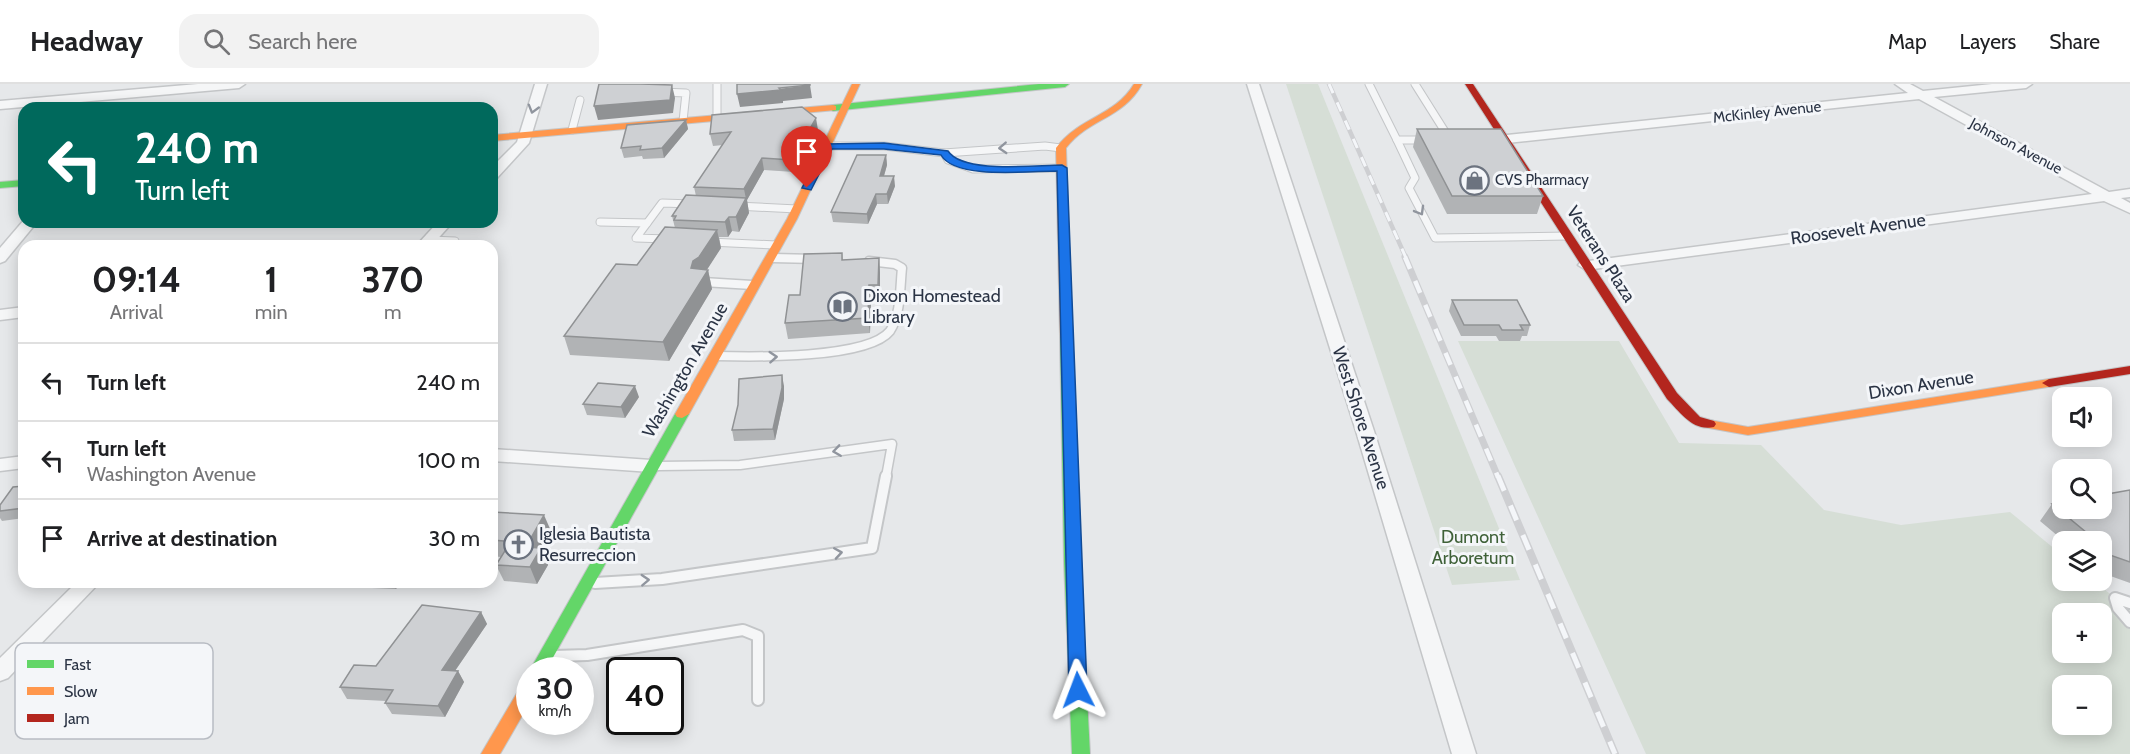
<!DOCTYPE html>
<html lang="en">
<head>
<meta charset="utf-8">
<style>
	:root { --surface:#fff; --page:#f2f2f2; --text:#202124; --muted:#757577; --line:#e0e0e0 }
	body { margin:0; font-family:Cabin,sans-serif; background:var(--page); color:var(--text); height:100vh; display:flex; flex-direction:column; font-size:22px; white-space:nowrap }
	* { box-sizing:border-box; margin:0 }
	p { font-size:20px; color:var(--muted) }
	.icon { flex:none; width:33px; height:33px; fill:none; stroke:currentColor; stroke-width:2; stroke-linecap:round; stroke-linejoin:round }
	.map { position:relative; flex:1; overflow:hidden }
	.side { position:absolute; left:18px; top:156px; width:480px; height:348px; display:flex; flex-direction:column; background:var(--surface); border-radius:18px; box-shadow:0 3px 15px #0003 }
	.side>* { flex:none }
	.hud { position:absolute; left:18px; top:18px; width:480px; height:126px; border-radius:18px; box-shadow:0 3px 15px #0003; background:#00695c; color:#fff; overflow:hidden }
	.tools { position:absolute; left:2052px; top:303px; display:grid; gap:12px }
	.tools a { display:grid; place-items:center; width:60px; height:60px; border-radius:12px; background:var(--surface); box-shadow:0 3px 15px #0003; font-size:30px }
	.speed { position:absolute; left:516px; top:573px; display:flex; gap:12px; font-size:30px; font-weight:700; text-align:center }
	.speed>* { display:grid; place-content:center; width:78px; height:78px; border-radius:50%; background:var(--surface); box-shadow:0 3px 15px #0003; line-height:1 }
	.speed small { font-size:15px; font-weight:400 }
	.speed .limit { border:3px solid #111; border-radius:9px; background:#fff; color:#111 }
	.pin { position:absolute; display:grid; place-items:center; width:51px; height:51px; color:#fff; margin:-62px -26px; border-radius:50% 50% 50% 0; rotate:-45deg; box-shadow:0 0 6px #0007 }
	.pin .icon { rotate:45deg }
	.me { position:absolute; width:66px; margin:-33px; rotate:357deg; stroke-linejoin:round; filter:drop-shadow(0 0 4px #0008) }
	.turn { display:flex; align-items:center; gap:21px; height:126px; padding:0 18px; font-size:27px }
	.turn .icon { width:78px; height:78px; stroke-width:2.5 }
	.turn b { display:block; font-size:42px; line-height:51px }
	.eta { display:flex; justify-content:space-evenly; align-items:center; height:102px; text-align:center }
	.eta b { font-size:36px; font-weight:800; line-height:42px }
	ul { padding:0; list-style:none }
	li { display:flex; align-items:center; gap:18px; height:78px; padding:0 18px; border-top:2px solid var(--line) }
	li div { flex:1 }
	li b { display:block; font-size:22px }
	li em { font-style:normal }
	header { display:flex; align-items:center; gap:36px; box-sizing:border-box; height:84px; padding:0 30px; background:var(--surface); border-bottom:2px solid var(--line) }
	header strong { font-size:28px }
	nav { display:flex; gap:33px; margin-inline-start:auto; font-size:21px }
	.search { width:420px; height:54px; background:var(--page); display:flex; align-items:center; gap:15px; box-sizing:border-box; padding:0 21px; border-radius:18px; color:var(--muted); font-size:22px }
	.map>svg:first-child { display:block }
	.green { fill:#d6ded6; fill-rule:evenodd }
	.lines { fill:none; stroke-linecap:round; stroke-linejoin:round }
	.lane-far2-casing { stroke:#c4c6c8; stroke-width:9 }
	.lane-far1-casing { stroke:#c4c6c8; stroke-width:11 }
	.lane-casing { stroke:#c4c6c8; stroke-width:14 }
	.street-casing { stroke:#c4c6c8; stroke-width:3 }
	.fast-casing { stroke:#c4c6c8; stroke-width:2 }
	.slow-casing { stroke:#c4c6c8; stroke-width:2 }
	.jam-casing { stroke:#c4c6c8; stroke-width:2 }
	.lane-far2 { stroke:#f5f6f7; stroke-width:7 }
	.lane-far1 { stroke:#f5f6f7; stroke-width:8 }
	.lane { stroke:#f5f6f7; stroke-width:10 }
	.street { fill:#f5f6f7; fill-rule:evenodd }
	.fast { fill:#63d668; fill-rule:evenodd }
	.slow { fill:#ff974d; fill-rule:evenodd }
	.jam { fill:#b3261e; fill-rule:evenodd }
	.rail-far2-casing { stroke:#cecfd2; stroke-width:4.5 }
	.rail-far1-casing { stroke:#cecfd2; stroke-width:7 }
	.rail-casing { stroke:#cecfd2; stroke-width:8 }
	.rail-far2 { stroke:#f4f6f9; stroke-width:3; stroke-dasharray:10; stroke-linecap:butt }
	.rail-far1 { stroke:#f4f6f9; stroke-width:4.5; stroke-dasharray:13; stroke-linecap:butt }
	.rail { stroke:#f4f6f9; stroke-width:5; stroke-dasharray:16; stroke-linecap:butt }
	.wall { fill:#b1b3b5 }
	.shaded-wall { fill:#909294 }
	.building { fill:#ced0d3; stroke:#909294; stroke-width:1.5 }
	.oneway { stroke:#90959e }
	.route { fill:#1a73e8; stroke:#114b97; stroke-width:1.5 }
	.labels { text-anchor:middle; stroke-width:6; stroke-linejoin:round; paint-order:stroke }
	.far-street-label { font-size:15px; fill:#2b3445; stroke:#f4f6f9 }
	.far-poi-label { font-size:15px; fill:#2b3445; stroke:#f4f6f9; text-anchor:start }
	.street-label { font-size:18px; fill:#2b3445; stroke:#f4f6f9 }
	.poi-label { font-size:18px; fill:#2b3445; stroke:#f4f6f9; text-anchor:start }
	.park-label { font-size:18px; fill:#3f6138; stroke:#f4f6f9 }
	.key { fill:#f4f6f9; stroke:#b8bcc3; stroke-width:1.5 }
	.key-label { font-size:16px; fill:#2b3445 }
</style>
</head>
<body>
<header>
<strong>Headway</strong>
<div class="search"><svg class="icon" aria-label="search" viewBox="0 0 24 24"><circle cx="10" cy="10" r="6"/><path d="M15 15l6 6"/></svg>Search here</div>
<nav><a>Map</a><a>Layers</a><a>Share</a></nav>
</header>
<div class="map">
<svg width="2130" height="670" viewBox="0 0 2130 670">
	<rect width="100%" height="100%" fill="#e6e8ea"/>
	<g class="green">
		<polygon points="1286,0 1318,0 1520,496 1452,501"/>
		<path d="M1458,257H1619L1679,359L1761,361L1824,426L1901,441L2010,428L2062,471V496L2094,497L2130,526V670H1646ZM2062,530H2102V568H2062ZM2062,602H2102V640H2062Z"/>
	</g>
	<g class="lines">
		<defs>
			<g id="lane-far2">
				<polyline points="717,0 717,34"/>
				<polyline points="1369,0 1397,56 1427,56"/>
				<polyline points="1415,0 1449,54"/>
				<polyline points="660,8 686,9 683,37"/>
				<polyline points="572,46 580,16"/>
				<polyline points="1397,56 1415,94 1409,104 1435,154 1568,152"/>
				<polyline points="828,62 884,62 944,69 1045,62 1061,64"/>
				<polyline points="944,69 948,76 973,85 1062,84"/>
				<polyline points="736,122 797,125"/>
				<polyline points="600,138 647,139"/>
				<polyline points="668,155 636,154 662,119 693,120"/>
				<polyline points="429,156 455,157"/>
				<polyline points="709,158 776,161"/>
			</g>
			<g id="lane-far1">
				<polyline points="773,174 816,175"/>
				<polyline points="703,198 752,201"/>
				<path d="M716,272C752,273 868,275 890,247C901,231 900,202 902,184L895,180L869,177"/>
				<polyline points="659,382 740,381 892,360 886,393"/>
			</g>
			<g id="lane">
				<polyline points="595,499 662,495 872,464 886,392"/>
				<polyline points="2130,519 2115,514 2118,524 2130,538"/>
				<polyline points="554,572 587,571 743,546 758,552 758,616"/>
			</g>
			<g id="street">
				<polygon points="198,0 245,0 239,4 0,25 0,17"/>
				<polygon points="535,0 547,0 529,59 497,94 492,95 492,83 517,58"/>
				<polygon points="1247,0 1259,0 1374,347 1476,670 1452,670 1356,347"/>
				<polygon points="1895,0 1910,0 1923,7 1992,0 2032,0 2026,4 1934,13 2109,108 2130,105 2130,113 2121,114 2130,119 2130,129 2104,117 1586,186 1578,181 1581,178 2092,110 1919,15 1507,59 1501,55 1507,51 1908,9"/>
				<polygon points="24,136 37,138 5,177 0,179 0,164"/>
				<polygon points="438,138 453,138 431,162 416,162"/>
				<polygon points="24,223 24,233 0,236 0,226"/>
				<polygon points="492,365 651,376 658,378 660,382 658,386 651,388 492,377"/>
				<polygon points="24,372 24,384 0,387 0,375"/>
				<polygon points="77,498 100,498 8,594 0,597 0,574"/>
			</g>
			<g id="fast">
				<polygon points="1039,0 1069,0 1065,3 833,27 828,24 833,21"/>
				<polygon points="24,96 24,102 0,104 0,98"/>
				<polygon points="1066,248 1072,252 1080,478 1090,670 1072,670 1064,478 1060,252"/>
				<polygon points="682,326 689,330 546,586 530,586 675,330"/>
			</g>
			<g id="slow">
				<polygon points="852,0 860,0 797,135 689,330 682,334 677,333 675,330 787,135"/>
				<path d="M1134,0H1142C1123,35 1089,34 1066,64L1072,252L1070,255H1062L1060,252L1056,64C1079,33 1115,32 1134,0Z"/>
				<polygon points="833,21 836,22 836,26 492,57 492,51"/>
				<polygon points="2049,295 2054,296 2056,299 2054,302 1748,351 1709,344 1702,340 1709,336 1748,343"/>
				<polygon points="530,595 530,618 500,670 481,670 524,597"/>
			</g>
			<g id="jam">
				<path d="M1465,0H1473L1677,309L1700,333L1714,337L1716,340L1714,343C1693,348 1680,328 1667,315Z"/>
				<polygon points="2130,282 2130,290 2049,303 2042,299 2049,295"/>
			</g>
		</defs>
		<use href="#lane-far2" class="lane-far2-casing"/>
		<use href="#lane-far1" class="lane-far1-casing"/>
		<use href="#lane" class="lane-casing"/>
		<use href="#street" class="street-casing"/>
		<use href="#fast" class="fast-casing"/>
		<use href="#slow" class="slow-casing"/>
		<use href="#jam" class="jam-casing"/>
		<use href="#lane-far2" class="lane-far2"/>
		<use href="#lane-far1" class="lane-far1"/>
		<use href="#lane" class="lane"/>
		<use href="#street" class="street"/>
		<use href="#fast" class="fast"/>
		<use href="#slow" class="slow"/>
		<use href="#jam" class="jam"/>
		<defs>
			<polyline id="rail-far2" points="1329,0 1406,174"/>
			<polyline id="rail-far1" points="1405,173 1498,393"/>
			<polyline id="rail" points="1498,392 1615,670"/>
		</defs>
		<use href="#rail-far2" class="rail-far2-casing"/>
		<use href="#rail-far1" class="rail-far1-casing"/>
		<use href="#rail" class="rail-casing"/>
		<use href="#rail-far2" class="rail-far2"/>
		<use href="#rail-far1" class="rail-far1"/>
		<use href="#rail" class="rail"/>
	</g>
	<g class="wall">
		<polygon points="712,31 818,46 794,88 764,86 747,116 749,129 739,148 732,147 728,153 719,153 721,164 706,186 708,186 712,205 669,277 570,271 564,252 675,144 672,132 696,112 694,103 723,61 713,62 710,50"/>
		<polygon points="686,36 688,45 664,74 643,75 642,72 624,74 621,64"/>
		<polygon points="1417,45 1543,112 1537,130 1447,130 1413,63"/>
		<polygon points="886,71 887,81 884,92 895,102 888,120 877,120 868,140 833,138 831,128"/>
		<polygon points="842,169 843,176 879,174 880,189 880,216 871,216 870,249 788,255 785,239 800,211"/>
		<polygon points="1452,216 1530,241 1527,252 1522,252 1520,257 1499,257 1496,252 1461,252 1449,227"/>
		<polygon points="784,302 784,315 775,356 734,357 732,346"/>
		<polygon points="639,313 625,334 587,331 583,320"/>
		<polygon points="24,402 24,434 2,437 0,434 0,427"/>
		<polygon points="2130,406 2130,499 2102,489 2102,458 2065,458 2040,437 2052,420"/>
		<polygon points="492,428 551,447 541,465 548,481 537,500 504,497 496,481 501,473 492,472"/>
		<polygon points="345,498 400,498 396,505 348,503"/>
		<polygon points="481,528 487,540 455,587 458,587 464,598 445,633 392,630 385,619 386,617 347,615 340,603"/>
	</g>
	<g class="shaded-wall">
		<polygon points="672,1 675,14 673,29 598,36 594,22"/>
		<polygon points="810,1 812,14 783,17 783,19 740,23 737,10"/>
		<polygon points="816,34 818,46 794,88 792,76"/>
		<polygon points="686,36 688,45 664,74 662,64"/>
		<polygon points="886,71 887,81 881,102 880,92"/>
		<polygon points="762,74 764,86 747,116 749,129 739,148 736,133 746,115 744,105"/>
		<polygon points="894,92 895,102 888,120 887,110"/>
		<polygon points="876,110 877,120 868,140 867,130"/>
		<polygon points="729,133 732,147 728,153 725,138"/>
		<polygon points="717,146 721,164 703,192 691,184 693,177"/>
		<polygon points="879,174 880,189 880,216 878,201"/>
		<polygon points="708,186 712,205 669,277 663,258"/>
		<polygon points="869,201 871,216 870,249 868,234"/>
		<polygon points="782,291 784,302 784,315 775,356 773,345"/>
		<polygon points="635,302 639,313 625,334 621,323"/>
		<polygon points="544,431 551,447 541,465 548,481 537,500 530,483 535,475 528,459"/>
		<polygon points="392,498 400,498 396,505"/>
		<polygon points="481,528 487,540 448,597 442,586"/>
		<polygon points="458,587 464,598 445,633 438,622"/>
	</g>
	<g class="building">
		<polygon points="599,0 641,0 672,1 670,16 594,22"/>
		<polygon points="737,0 810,0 810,1 779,4 781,6 737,10"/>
		<polygon points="802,23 816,34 792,76 762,74 744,105 694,103 731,48 710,50 712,31"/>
		<polygon points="686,36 662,64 640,66 641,62 621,64 627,41"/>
		<polygon points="1417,45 1501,45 1543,112 1452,112"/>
		<polygon points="857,71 886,71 880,92 894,92 887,110 876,110 867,130 831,128"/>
		<polygon points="686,111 746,114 736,133 729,133 725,138 674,136 676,132 672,132"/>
		<polygon points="665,143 717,146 699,173 693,177 691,184 708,186 663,258 564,252 616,180 637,181"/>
		<polygon points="842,169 842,176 879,174 878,201 869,201 868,234 785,239 789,211 800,211 804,170"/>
		<polygon points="1452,216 1517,216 1530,241 1520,241 1523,246 1502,246 1499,241 1464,241"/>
		<polygon points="782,291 782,304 773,345 732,346 738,321 739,295"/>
		<polygon points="598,299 635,302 621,323 583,320"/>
		<polygon points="24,402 24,424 0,427 0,421 13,403"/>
		<polygon points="2130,406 2130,478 2104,469 2103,462 2102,460 2102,458 2098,458 2052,420 2062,418 2062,424 2102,424 2102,411"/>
		<polygon points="492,428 544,431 528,459 492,456"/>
		<polygon points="508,462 541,464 530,483 496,481"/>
		<polygon points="422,521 481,528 442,586 458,587 438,622 385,619 393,606 340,603 354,581 376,582"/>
	</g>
	<defs><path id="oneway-chevron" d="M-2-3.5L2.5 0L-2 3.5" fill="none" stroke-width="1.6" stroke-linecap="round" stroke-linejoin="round" transform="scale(1.5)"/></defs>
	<g class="oneway">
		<use href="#oneway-chevron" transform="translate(533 25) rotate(106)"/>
		<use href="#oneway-chevron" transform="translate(1003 64) rotate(177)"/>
		<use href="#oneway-chevron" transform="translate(1420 127) rotate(60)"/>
		<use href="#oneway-chevron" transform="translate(773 273) rotate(-4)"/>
		<use href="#oneway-chevron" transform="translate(837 367) rotate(172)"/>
		<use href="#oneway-chevron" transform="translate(838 469) rotate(-9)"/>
		<use href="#oneway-chevron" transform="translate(645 496) rotate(-3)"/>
	</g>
	<path class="route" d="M884,59L948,67C963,90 1035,81 1062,81L1067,84L1087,606L1084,611H1072L1069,606L1057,87C1030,87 955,96 941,71L884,65H832L811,106L802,104L825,60Z"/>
	<defs>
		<symbol id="shop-ring" viewBox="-11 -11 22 22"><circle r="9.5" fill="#f4f6f9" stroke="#6c737f" stroke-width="1.5"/><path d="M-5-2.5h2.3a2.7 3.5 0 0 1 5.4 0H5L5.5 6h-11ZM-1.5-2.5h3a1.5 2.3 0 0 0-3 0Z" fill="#6c737f"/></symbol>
		<symbol id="library-ring" viewBox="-11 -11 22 22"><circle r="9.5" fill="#f4f6f9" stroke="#6c737f" stroke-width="1.5"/><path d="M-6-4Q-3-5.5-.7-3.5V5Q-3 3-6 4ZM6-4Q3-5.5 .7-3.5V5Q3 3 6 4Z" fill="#6c737f"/></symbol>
		<symbol id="church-ring" viewBox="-11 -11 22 22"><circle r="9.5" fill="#f4f6f9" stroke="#6c737f" stroke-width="1.5"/><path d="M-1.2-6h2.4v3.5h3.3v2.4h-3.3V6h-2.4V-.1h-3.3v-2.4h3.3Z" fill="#6c737f"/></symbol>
	</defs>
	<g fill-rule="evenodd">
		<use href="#shop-ring" x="1458" y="80" width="33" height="33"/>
		<use href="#library-ring" x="826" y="206" width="33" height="33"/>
		<use href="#church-ring" x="502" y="444" width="33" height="33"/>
	</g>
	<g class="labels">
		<g class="far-street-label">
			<text transform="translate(1767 28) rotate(-6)" y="5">McKinley Avenue</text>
			<text transform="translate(2016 62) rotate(28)" y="5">Johnson Avenue</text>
		</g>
		<g class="far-poi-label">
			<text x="1495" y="101">CVS Pharmacy</text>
		</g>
		<g class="street-label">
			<text transform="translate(1858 145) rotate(-8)" y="6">Roosevelt Avenue</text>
			<text transform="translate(1601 170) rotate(57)" y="6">Veterans Plaza</text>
			<text transform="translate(685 286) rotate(-60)" y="6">Washington Avenue</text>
			<text transform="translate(1921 301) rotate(-9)" y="6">Dixon Avenue</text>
			<text transform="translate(1361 334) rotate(72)" y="6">West Shore Avenue</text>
		</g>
		<g class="poi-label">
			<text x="863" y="218">Dixon Homestead<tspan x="863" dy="21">Library</tspan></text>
			<text x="539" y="456">Iglesia Bautista<tspan x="539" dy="21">Resurreccion</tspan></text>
		</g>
		<g class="park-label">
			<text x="1473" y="459">Dumont<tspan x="1473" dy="21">Arboretum</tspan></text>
		</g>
	</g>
	<rect x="15" y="559" width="198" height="96" rx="9" class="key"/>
	<rect x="27" y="576" width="27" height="8" fill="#63d668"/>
	<rect x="27" y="603" width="27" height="8" fill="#ff974d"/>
	<rect x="27" y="630" width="27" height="8" fill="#b3261e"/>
	<g class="key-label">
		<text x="64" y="586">Fast</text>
		<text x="64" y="613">Slow</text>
		<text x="64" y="640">Jam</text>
	</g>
</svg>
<div class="tools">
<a><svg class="icon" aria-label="sound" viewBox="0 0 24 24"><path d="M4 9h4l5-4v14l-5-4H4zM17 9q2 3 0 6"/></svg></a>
<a><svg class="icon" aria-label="search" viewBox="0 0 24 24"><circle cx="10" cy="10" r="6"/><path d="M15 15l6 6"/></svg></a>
<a><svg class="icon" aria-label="layers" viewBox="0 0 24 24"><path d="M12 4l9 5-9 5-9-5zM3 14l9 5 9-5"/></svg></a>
<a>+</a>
<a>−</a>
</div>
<div class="speed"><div>30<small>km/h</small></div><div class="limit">40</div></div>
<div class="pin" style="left:807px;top:104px;background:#d93025"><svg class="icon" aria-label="arrive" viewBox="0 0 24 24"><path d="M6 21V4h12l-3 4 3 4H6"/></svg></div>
<svg class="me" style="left:1078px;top:606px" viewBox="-20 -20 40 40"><path d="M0-17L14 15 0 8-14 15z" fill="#1a73e8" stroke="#fff" stroke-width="4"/></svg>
<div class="hud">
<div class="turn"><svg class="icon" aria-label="left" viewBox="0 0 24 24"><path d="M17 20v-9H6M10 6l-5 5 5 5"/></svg><div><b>240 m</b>Turn left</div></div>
</div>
<section class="side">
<div class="eta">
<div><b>09:14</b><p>Arrival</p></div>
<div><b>1</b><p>min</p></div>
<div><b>370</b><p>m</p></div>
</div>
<ul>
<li><svg class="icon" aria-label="left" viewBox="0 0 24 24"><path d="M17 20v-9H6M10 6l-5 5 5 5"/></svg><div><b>Turn left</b></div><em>240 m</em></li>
<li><svg class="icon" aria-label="left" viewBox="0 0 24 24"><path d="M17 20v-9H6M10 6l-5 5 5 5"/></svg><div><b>Turn left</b><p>Washington Avenue</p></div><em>100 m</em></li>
<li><svg class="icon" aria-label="arrive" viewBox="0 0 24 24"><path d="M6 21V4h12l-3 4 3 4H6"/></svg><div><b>Arrive at destination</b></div><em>30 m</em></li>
</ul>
</section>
</div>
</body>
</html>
